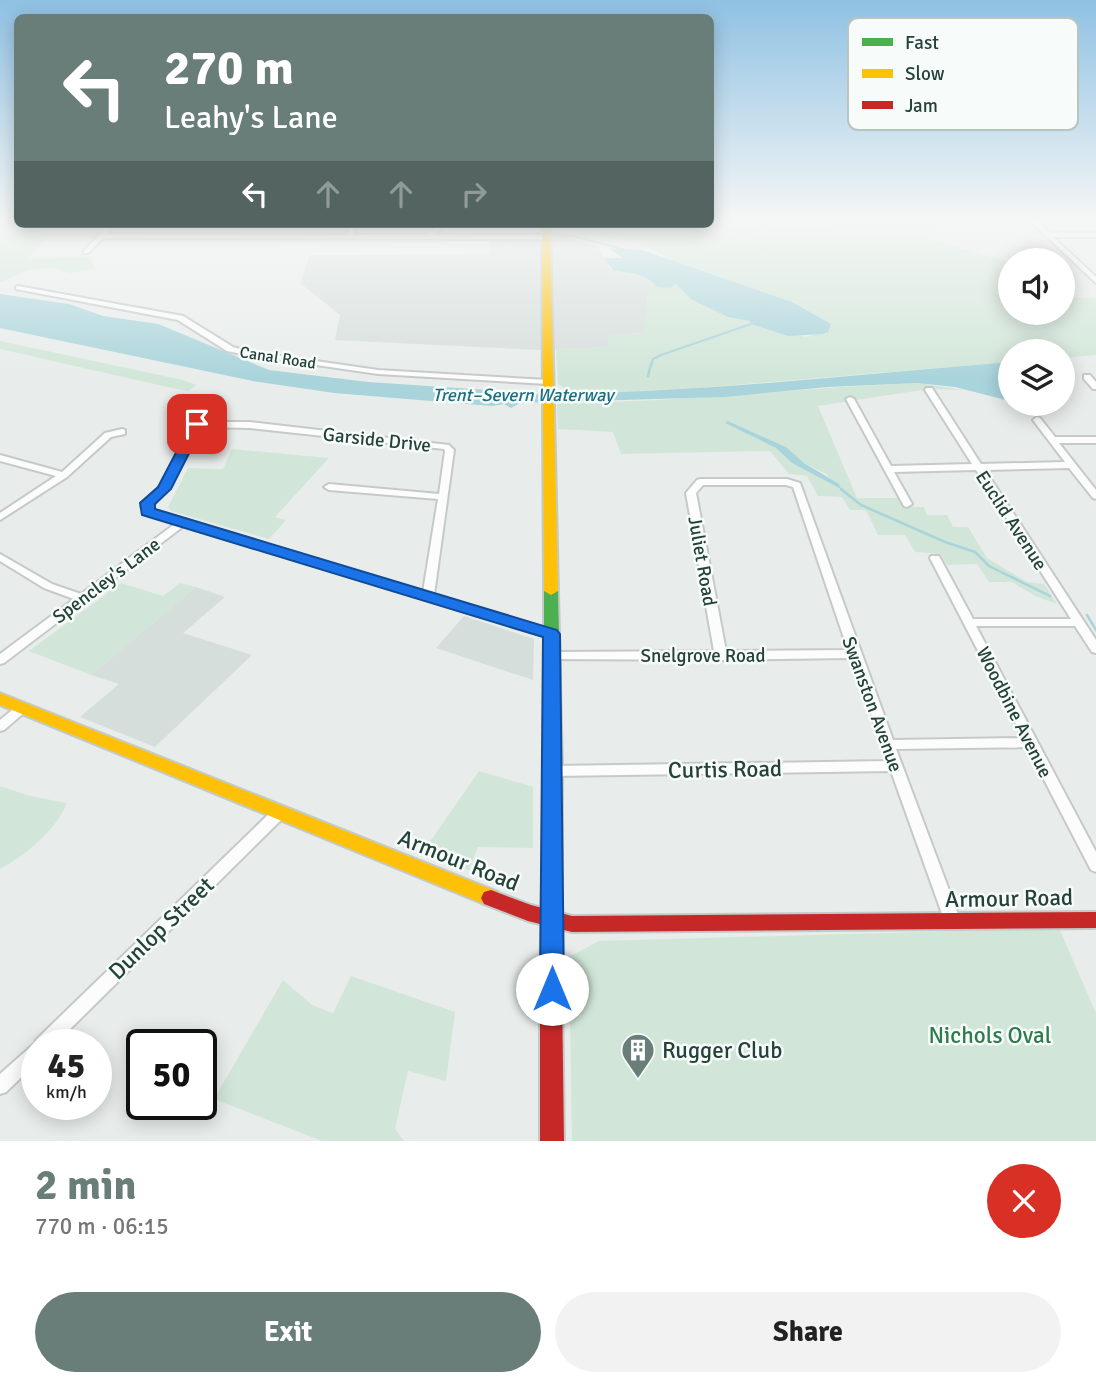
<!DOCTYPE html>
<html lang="en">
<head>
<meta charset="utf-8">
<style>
	:root { --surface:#fff; --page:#f2f2f2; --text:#222; --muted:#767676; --accent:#697e78 }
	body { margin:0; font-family:Signika,sans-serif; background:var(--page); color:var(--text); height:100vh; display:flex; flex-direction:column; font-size:26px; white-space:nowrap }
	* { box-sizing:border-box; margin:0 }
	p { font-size:23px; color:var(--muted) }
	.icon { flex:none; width:38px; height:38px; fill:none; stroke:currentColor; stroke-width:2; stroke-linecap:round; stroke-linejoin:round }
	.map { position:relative; height:1141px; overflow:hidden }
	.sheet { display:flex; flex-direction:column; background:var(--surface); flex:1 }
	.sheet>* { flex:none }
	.top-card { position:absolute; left:14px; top:14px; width:700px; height:214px; border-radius:10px; box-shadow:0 4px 18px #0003; background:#697e78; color:#fff; overflow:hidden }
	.buttons { position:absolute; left:998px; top:248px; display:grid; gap:14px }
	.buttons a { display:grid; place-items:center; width:77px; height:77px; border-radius:50%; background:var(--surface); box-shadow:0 4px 18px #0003; font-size:35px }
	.speed { position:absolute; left:21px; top:1029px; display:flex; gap:14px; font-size:35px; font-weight:700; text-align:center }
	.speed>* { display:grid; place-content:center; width:91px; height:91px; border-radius:50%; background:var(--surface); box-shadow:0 4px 18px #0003; line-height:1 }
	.speed small { font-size:18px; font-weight:400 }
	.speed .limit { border:4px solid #111; border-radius:10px; background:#fff; color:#111 }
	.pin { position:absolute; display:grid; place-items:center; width:60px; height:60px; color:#fff; margin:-30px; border-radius:14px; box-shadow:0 4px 10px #0006 }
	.me { position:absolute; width:77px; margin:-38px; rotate:0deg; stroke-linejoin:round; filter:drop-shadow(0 0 5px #0008) }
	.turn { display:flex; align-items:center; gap:24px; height:147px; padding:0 35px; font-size:32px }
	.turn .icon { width:91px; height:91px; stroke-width:2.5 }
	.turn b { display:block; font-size:49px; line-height:60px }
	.lanes { display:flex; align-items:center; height:66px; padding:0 35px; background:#0003; justify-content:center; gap:35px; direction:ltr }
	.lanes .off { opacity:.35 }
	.round { display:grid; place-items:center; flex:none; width:74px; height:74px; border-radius:37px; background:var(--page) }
	.summary { display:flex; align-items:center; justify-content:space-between; height:119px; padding:0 35px }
	h1 { font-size:42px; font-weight:700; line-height:52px; color:var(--accent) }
	.cta { display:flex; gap:14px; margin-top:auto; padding:14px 35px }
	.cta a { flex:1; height:80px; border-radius:42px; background:var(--accent); color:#fff; font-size:28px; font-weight:700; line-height:80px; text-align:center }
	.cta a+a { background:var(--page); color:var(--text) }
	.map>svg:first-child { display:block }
	.built { fill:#d6dedb }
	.green { fill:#d1e6d8; fill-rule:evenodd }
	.water { fill:#a9d4db }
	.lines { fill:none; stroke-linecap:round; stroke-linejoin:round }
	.stream-far1 { stroke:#a9d4db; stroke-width:2 }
	.stream { stroke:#a9d4db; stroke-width:2.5 }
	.street-casing { stroke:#c5cac8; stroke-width:4 }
	.fast-casing { stroke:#c3cbc8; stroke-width:4 }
	.slow-casing { stroke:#c3cbc8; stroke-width:4 }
	.jam-casing { stroke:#c3cbc8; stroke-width:4 }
	.street { fill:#fcfcfc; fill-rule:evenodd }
	.fast { fill:#4caf50; fill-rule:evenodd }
	.slow { fill:#ffc107; fill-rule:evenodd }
	.jam { fill:#c62828; fill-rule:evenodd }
	.route { fill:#1a73e8; stroke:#114b97; stroke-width:2 }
	.labels { text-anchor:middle; stroke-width:5; stroke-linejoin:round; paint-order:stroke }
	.far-street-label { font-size:16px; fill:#24423a; stroke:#f7fbf9 }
	.far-water-label { font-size:18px; font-style:italic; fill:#1c6f80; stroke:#f7fbf9 }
	.street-label { font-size:19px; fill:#24423a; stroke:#f7fbf9 }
	.near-street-label { font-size:23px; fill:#24423a; stroke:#f7fbf9 }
	.near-park-label { font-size:23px; fill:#2d7a4b; stroke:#f7fbf9 }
	.near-poi-label { font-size:23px; fill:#24423a; stroke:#f7fbf9; text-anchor:start }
	.key { fill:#f7fbf9; stroke:#b8c4c0; stroke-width:2 }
	.key-label { font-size:19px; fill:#24423a }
</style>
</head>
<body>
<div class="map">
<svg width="1096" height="1141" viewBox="0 0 1096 1141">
	<rect width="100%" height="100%" fill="#e8edeb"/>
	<g class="built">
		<polygon points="735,219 922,219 914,223 827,225 829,234 757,231 757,236 734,237 718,221"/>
		<polygon points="562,236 598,246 612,274 634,276 649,283 644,333 610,335 608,347 540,350 335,340 340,315 300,283 310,255 489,254 491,239"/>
		<polygon points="196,587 225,597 183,633 252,655 155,747 80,717 119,684 91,675"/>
		<polygon points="464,616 534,639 533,680 436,648"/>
	</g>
	<g class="green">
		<polygon points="17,219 22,229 54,231 29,258 91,257 94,269 69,273 53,268 29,270 0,282 0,220"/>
		<polygon points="711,219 735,219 718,221 734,237 757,236 756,231 829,234 827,224 914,223 922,219 1023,219 1028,224 938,225 926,238 1010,262 1010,313 1062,313 1062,291 1070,298 1096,298 1096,355 1062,358 1062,352 1010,352 1010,362 664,391 572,395 558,384 556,349 608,347 610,335 644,333 649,283 634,276 612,274 608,266 614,271 639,274 651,279 676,284 728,317 750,321 805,337 828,331 820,320 792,302 671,260 647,247 627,241 558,230 556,224 710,224"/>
		<polygon points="0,341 183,380 197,385 188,391 172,388 0,349"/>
		<path d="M917,383L964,390L928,389L818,406L857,498H898L903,507H924L927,515H947L953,527H968L987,558L1027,582L1044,584L1057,604L1035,596L1012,582H989L977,564L947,565L941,554L915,552L905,535H878L866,510H850L842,497L818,496L807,476L789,474L770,451L621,454L613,432L558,429L557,403C677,403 796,388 917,383ZM728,421L786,447L804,463L826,474L840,488L792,463L776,448L725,423Z"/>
		<polygon points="232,449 329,458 275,517 286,520 269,539 171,511 168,507 188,468 223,469"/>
		<polygon points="121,583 163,596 180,583 196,587 91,675 29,651"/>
		<polygon points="479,771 533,787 533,848 478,847 469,870 422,853"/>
		<path d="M0,786L30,796L67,803C56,830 26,855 0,869Z"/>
		<polygon points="1059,928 1096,1013 1096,1141 572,1141 569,957 599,941"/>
		<polygon points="351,976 455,1012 446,1081 408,1071 395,1129 404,1141 322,1141 214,1099 283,980 312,1005 333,1013"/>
	</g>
	<g class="water">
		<path d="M618,248L642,250L792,302L831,324L828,332L823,334L788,336L751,324L750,321L728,317L691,299L676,284L670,288L657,287C646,273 631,273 614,271L603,258H623L610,249Z"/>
		<path d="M0,294L69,304L103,316L158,324L269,370L368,382L488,390L504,395L513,391L519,394C683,395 847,375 1010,362V401L955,387L917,383L828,387L724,397L520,403L511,408L504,404L492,406L334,393L253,381L0,328Z"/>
		<polygon points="728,421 786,447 804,463 839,484 841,489 792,463 776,448 725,423"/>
	</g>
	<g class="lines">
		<g class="stream-far1">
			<polyline points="509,224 533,229 537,233 573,236 618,248"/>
			<polyline points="651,366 653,359 661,355 751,324"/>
		</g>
		<g class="stream">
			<polyline points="648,376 651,364"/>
			<polyline points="841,489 861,505 945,542 975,552 989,566 1050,596"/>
			<polyline points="1087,615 1096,630"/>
		</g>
		<defs>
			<g id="street">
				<polygon points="1028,219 1035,219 1049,233 1096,233 1096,237 1053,237 1096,277 1096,283"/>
				<polygon points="109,224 115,224 106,234 347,235 351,224 357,224 353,235 426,235 440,224 447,224 434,235 548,235 551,237 548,239 103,238 88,253 84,253 84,251"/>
				<polygon points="18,286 183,316 233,347 247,351 378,370 548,380 552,382 548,384 378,374 247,355 227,351 178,320 16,289 16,287"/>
				<polygon points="1084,375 1090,375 1096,382 1096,389 1093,389 1084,379"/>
				<path d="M926,388H932L981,464L1065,462L1033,420L1037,417L1040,418L1055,437H1096V443H1059L1096,490V499L1093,498L1069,468L985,470L1096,640V653L1092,652L1075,626H976L1096,852V872L1091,870L1027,747L896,749L961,922L958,926L953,928L948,926L945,922L891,771L553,776L548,774L546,771L548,768L553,766L888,761L851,658L721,660L548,659L546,656L552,652L714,651L686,493L697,480L700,479H787L800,483L893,740L1023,738L930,558L931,556H939L973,619H1071L976,470L894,472L912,504L907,507L904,506L846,399L850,397L854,399L891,466L972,464L925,390ZM703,485H786L793,487L848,650L726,651L696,493Z"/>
				<path d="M207,401L211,404L202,422H250L449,445L454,450L434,595L555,631L557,634L555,637H547L185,525L4,663L0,664V654L74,599L44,588L0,561V554L52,584L81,594L176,523L145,513L141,506L160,488L203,404ZM200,427L250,428L444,449L445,451L439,494L329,484L324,487L329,490L438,499L423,592L152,509L151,507L169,489Z"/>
				<polygon points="122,429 125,430 125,434 111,437 67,477 0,520 0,513 56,476 0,461 0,455 62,472 105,433"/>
				<polygon points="21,705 25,706 27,709 25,712 4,730 0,731 0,720 17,706"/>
				<polygon points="280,807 285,808 287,812 285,816 54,1045 37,1045 37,1062 6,1092 0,1094 0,1074 35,1043 36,1040 275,808"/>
			</g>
			<polygon id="fast" points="551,587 558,591 562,771 562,991 558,998 551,1000 544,998 540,991 544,771 544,591"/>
			<g id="slow">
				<polygon points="542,224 550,224 558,591 551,595 544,591"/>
				<polygon points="0,693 498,892 501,898 498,904 491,906 484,904 0,705"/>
			</g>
			<g id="jam">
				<polygon points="491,890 531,905 572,916 1096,912 1096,928 572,932 528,921 484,904 481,898 484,892"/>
				<polygon points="551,982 558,984 562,991 564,1141 540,1141 540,991 544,984"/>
			</g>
		</defs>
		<use href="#street" class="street-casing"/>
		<use href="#fast" class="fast-casing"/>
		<use href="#slow" class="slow-casing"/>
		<use href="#jam" class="jam-casing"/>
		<use href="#street" class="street"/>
		<use href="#fast" class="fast"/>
		<use href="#slow" class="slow"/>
		<use href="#jam" class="jam"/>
	</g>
	<linearGradient id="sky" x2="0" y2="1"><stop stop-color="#8fc1e3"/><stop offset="0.58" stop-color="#f5f7f6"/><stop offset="1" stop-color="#f5f7f6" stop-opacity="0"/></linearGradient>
	<rect width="1096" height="379" fill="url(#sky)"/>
	<polygon class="route" points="197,420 204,424 171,489 155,504 155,509 557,630 560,634 564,989 560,996 552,999 543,996 540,989 543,637 142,515 140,503 158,487 191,424"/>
	<defs>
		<symbol id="building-pin" viewBox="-11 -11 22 30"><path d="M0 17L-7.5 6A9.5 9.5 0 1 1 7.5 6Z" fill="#697e78" stroke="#f7fbf9"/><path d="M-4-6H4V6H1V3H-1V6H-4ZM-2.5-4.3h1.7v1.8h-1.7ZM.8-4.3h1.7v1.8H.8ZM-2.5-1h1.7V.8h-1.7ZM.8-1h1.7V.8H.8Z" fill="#fff"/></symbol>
	</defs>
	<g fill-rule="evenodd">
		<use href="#building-pin" x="619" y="1031" width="38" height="52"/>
	</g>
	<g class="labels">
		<g class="far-street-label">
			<text transform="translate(278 357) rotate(9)" y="6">Canal Road</text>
		</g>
		<g class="far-water-label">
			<text x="523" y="401">Trent–Severn Waterway</text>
		</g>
		<g class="street-label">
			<text transform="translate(377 439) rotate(6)" y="7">Garside Drive</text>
			<text transform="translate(1012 520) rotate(57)" y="7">Euclid Avenue</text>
			<text transform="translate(703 561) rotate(80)" y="7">Juliet Road</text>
			<text transform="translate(106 580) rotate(-37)" y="7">Spencley's Lane</text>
			<text x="703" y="662">Snelgrove Road</text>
			<text transform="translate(873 704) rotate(70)" y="7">Swanston Avenue</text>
			<text transform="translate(1015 712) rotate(63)" y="7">Woodbine Avenue</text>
		</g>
		<g class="near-street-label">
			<text transform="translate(725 769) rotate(-1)" y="8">Curtis Road</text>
			<text transform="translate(459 860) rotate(22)" y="8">Armour Road</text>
			<text transform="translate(1009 898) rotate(-1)" y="8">Armour Road</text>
			<text transform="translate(161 928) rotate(-44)" y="8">Dunlop Street</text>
		</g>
		<g class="near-park-label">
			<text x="990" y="1043">Nichols Oval</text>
		</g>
		<g class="near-poi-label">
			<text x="662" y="1058">Rugger Club</text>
		</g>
	</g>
	<rect x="848" y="18" width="230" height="112" rx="10" class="key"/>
	<rect x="862" y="38" width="31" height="8" fill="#4caf50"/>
	<rect x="862" y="69" width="31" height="9" fill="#ffc107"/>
	<rect x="862" y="101" width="31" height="8" fill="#c62828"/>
	<g class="key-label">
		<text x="905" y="49">Fast</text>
		<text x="905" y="80">Slow</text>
		<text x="905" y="112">Jam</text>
	</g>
</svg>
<div class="buttons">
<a><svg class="icon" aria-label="sound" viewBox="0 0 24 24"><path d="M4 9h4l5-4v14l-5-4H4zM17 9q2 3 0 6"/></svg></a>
<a><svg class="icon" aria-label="layers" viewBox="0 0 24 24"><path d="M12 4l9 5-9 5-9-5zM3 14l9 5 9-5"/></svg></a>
</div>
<div class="speed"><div>45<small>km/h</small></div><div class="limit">50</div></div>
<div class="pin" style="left:197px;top:424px;background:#d93025"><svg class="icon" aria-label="arrive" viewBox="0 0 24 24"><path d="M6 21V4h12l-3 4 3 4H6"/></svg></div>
<svg class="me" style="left:552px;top:989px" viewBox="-20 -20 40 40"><circle r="19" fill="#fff"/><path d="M0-13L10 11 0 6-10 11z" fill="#1a73e8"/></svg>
<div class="top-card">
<div class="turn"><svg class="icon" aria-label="left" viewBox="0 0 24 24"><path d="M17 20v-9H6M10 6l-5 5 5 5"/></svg><div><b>270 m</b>Leahy's Lane</div></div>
<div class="lanes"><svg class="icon" aria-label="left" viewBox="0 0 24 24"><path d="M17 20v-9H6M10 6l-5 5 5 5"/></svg><svg class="icon off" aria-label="ahead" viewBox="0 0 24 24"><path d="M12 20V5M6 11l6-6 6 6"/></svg><svg class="icon off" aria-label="ahead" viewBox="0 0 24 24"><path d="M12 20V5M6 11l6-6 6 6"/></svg><svg class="icon off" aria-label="right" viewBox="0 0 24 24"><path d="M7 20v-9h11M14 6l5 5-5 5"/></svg></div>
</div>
</div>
<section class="sheet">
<div class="summary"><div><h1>2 min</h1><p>770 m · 06:15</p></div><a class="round" style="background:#d93025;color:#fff"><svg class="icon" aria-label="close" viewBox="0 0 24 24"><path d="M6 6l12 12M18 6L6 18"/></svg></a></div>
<div class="cta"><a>Exit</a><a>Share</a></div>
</section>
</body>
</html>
